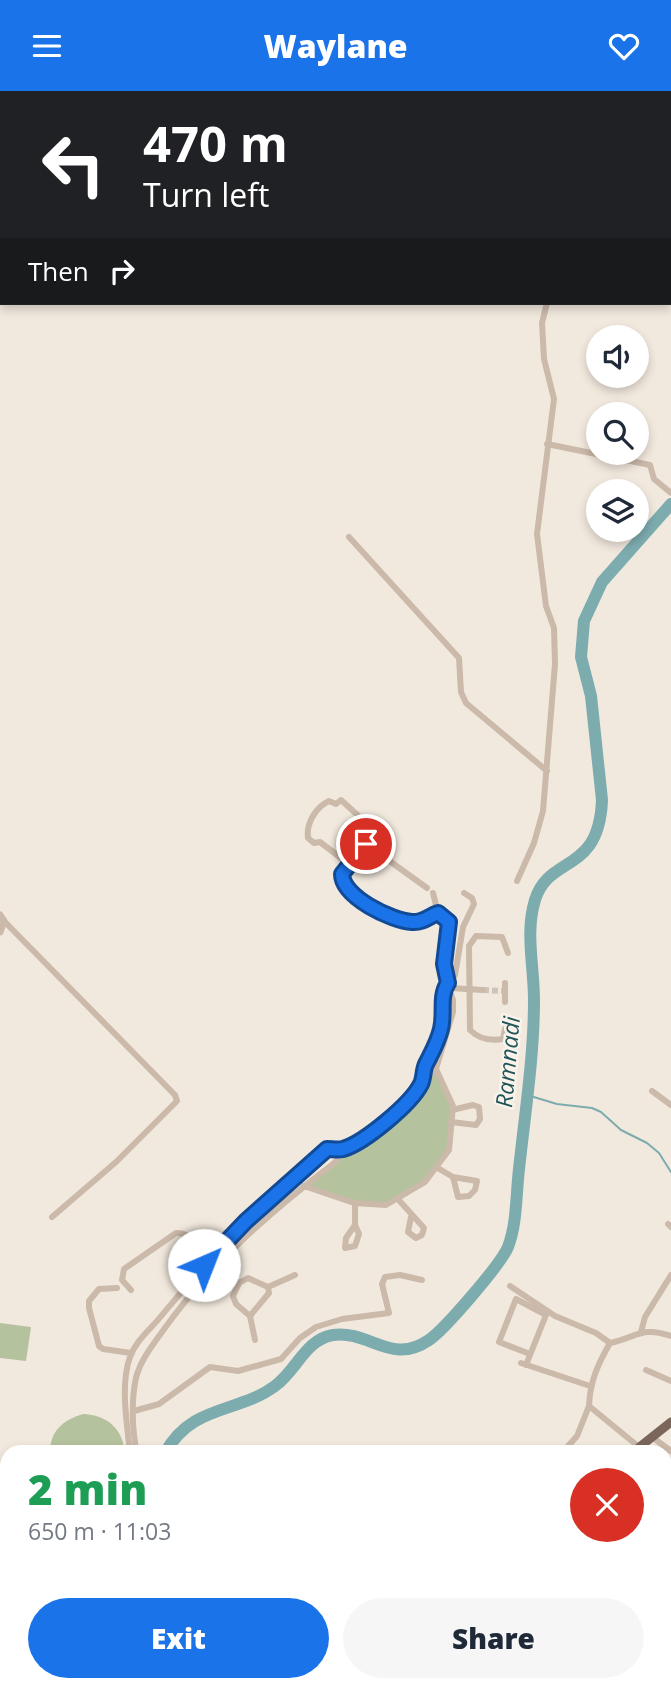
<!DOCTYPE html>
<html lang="en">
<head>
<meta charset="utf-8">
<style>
	:root { --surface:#fff; --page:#f6f6f7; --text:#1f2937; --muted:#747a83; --accent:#1a73e8 }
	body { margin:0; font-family:"Open Sans",sans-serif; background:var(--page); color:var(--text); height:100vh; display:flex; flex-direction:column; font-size:26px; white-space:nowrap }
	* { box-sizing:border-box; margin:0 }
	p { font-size:23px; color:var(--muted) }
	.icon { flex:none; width:38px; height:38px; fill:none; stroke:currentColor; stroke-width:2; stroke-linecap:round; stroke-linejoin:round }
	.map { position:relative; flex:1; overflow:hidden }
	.sheet { position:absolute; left:0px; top:1354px; width:672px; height:247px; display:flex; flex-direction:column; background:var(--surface); border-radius:21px 21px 0 0; box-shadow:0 4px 10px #0003 }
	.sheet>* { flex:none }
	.guide { position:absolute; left:0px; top:0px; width:672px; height:214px; box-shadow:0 4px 10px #0003; background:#202124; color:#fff; overflow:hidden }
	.fabs { position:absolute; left:586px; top:234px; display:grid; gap:14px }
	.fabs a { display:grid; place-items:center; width:63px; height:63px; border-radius:50%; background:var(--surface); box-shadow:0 4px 10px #0003; font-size:35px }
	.pin { position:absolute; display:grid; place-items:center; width:60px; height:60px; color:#fff; margin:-30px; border:4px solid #fff; border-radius:50%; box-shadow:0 2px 7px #0007 }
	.me { position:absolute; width:77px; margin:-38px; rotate:44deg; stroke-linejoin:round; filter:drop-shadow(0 0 5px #0008) }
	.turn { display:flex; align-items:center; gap:24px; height:147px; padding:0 28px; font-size:32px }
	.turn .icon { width:91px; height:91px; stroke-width:2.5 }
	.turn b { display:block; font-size:49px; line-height:60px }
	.then { display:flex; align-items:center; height:66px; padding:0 28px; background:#0003; gap:14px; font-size:26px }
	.round { display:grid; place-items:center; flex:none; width:74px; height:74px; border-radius:37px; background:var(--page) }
	.summary { display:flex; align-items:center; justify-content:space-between; height:119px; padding:0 28px }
	h1 { font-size:42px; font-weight:800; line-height:52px; color:#1e9e55 }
	.action { display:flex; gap:14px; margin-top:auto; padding:14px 28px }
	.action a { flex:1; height:80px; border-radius:42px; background:var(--accent); color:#fff; font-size:28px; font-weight:800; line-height:80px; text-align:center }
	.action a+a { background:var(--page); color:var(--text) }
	header { display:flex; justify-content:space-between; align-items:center; height:91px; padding:0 28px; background:var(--accent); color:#fff; font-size:32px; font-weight:800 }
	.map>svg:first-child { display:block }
	.green { fill:#b5c29e }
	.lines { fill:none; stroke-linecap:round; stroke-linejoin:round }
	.stream { stroke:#7dacaf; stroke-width:2 }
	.river { stroke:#7dacaf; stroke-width:12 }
	.minor-tunnel { stroke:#cdc4ba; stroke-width:6; stroke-dasharray:6 3; stroke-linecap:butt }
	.minor { stroke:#cbb9aa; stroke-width:6 }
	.tertiary { stroke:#cbb9aa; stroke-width:7 }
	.primary { stroke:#7a665b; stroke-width:9 }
	.route-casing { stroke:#114b97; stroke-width:18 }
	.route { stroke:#1a73e8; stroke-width:12 }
	.labels { text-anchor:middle; stroke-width:5; stroke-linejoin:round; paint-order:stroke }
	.water-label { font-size:23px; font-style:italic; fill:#1f5559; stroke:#faf3eb }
</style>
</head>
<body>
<header><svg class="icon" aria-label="menu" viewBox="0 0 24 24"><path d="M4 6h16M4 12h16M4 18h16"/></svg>Waylane<svg class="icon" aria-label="heart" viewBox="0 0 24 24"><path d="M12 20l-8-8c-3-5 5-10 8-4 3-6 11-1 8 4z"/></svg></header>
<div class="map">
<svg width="671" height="1600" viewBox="0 0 671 1600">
	<rect width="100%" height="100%" fill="#f2e9de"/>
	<g class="green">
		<polygon points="436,978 453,1015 449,1059 425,1091 386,1114 354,1112 304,1095"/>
		<polygon points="0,1232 31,1236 26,1270 0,1267"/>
		<path d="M83,1323C107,1324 122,1337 125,1361H50C50,1340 63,1329 83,1323Z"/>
	</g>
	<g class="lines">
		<polyline class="stream" points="527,1004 557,1013 592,1017 601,1021 621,1039 647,1052 659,1062 671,1081"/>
		<g class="river">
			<polyline points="460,2 461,0"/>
			<polyline points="670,169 671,169"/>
			<path d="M165,1362C192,1313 237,1323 275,1295C296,1280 306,1248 333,1244C370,1239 391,1275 429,1249C445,1238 501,1173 508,1156C517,1133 516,1103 519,1078C525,1022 534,965 534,909C534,875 525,841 535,809C549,763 599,784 602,709L591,605L581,566L584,530L602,491L671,413"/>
			<polyline points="251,1594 254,1600"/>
		</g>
		<polyline class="minor-tunnel" points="483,899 505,900"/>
		<g class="minor">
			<polyline points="450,0 450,2"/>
			<polyline points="606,0 613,2"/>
			<polyline points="474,2 476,0"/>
			<polyline points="670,11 671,11"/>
			<polyline points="670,91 671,91"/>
			<polyline points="547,353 650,374 654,388 671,402"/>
			<polyline points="349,446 459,567 461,601 466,612 547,680"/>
			<polyline points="366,753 427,797"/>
			<polyline points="517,790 534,752 543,720 555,573 554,537 546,515 537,443 554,308 544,268 542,232 547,212"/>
			<polyline points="433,802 438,822"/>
			<polyline points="4,830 175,1004 177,1010 116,1071 52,1126"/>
			<polyline points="450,897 483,899"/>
			<polyline points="505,911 505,892"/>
			<path d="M505,938L503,948C491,950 479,948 470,939L469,855L476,845L502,846L508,862"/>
			<path d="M422,990C424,977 429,970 435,958C443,940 445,920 443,901L455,884L463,836L474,813L472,807L464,802"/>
			<polyline points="652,1000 671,1014"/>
			<polyline points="451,1031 476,1034 480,1028 479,1016 473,1014 452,1019"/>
			<polyline points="436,1076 453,1086 477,1090 475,1099 469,1105 458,1106 453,1086"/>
			<polyline points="304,1095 354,1112 386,1114 425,1091 449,1059 453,1015 436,978"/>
			<polyline points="397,1107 424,1137 422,1144 416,1147 408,1141 411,1126"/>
			<polyline points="355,1112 355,1134 359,1143 355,1155 345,1157 346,1147 355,1134"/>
			<polyline points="668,1133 671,1136"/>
			<polyline points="214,1176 239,1192 248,1187 268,1196 269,1202 250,1225 236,1213 233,1205 239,1192"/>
			<polyline points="510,1195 555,1225 596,1242 610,1252"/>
			<polyline points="268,1196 295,1184"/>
			<polyline points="117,1197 99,1198 89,1210 89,1217 99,1255 103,1258 131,1262"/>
			<path d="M131,1199L122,1189L124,1178L176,1142C194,1141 198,1160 204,1174"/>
			<polyline points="250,1225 255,1249"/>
			<polyline points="641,1241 645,1226 671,1184"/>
			<polyline points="521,1272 590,1295"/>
			<polyline points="526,1274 546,1224 516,1208 499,1251 530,1263"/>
			<polyline points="646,1279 671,1290"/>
			<path d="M589,1315C590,1290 598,1273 610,1252C637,1246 642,1235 671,1245"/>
			<polyline points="134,1320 159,1313 210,1276 238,1280 281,1268 300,1247 316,1236 342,1228 389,1222 382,1193 385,1186 400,1184 422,1189"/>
			<polyline points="652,1346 671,1360"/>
			<path d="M130,1362C127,1332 120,1294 130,1266C136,1249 151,1238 162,1224C212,1163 267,1110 327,1058H343L389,1029L436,978L453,921V909L445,886L444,873L449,831L438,822C429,825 423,832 413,831C392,830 342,806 342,783L374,739L341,709L336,713L329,710C316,716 306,732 308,747L314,752L320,751L350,774"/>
			<path d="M137,1362C132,1339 131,1310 136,1287C140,1270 152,1255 162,1241C210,1173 271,1120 337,1070L343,1058"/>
			<polyline points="562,1362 577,1345 589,1315 639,1356"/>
			<polyline points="665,1473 671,1474"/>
			<polyline points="226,1594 229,1600"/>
			<polyline points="268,1594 270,1600"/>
			<polyline points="427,1594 428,1600"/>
			<polyline points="629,1594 632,1600"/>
		</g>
		<g class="tertiary">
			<polyline points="0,824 4,830 0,841"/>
			<polyline points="0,1558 7,1560"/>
			<polyline points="109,1594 125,1600"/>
			<polyline points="233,1600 237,1594"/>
		</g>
		<g class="primary">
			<polyline points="632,1362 671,1331"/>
			<polyline points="483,1600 485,1594"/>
		</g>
	</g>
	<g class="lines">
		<defs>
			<path id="route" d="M204,1174L246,1130L327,1058C332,1058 338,1059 343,1058C364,1052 411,1013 421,993C424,987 423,979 426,973C432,961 438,951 441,938C445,922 439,905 448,892L444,873L449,831L438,822C429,825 423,832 412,831C392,830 342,806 342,783L366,753"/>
		</defs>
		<use href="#route" class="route-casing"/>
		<use href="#route" class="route"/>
	</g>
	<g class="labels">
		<g class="water-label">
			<text transform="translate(508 971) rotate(-85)" y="8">Ramnadi</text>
		</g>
	</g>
</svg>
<div class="fabs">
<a><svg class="icon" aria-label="sound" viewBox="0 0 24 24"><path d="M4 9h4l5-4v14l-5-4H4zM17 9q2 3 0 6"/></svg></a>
<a><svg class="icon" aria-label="search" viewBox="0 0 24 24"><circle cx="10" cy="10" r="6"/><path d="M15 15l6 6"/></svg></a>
<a><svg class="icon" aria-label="layers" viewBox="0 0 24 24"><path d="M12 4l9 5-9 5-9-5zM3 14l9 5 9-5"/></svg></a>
</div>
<div class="pin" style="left:366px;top:753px;background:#d93025"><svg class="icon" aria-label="arrive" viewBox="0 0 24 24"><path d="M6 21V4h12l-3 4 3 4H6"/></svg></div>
<svg class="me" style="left:204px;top:1174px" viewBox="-20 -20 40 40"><circle r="19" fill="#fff"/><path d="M0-13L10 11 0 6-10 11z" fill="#1a73e8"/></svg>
<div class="guide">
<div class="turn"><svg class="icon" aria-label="left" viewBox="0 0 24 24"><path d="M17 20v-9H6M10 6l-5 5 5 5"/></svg><div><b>470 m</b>Turn left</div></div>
<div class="then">Then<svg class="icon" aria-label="right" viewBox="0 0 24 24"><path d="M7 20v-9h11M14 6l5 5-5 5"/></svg></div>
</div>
<section class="sheet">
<div class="summary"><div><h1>2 min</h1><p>650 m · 11:03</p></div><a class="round" style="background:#d93025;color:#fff"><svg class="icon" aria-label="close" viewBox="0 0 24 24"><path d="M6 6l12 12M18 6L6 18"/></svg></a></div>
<div class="action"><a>Exit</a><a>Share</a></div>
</section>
</div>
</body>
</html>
